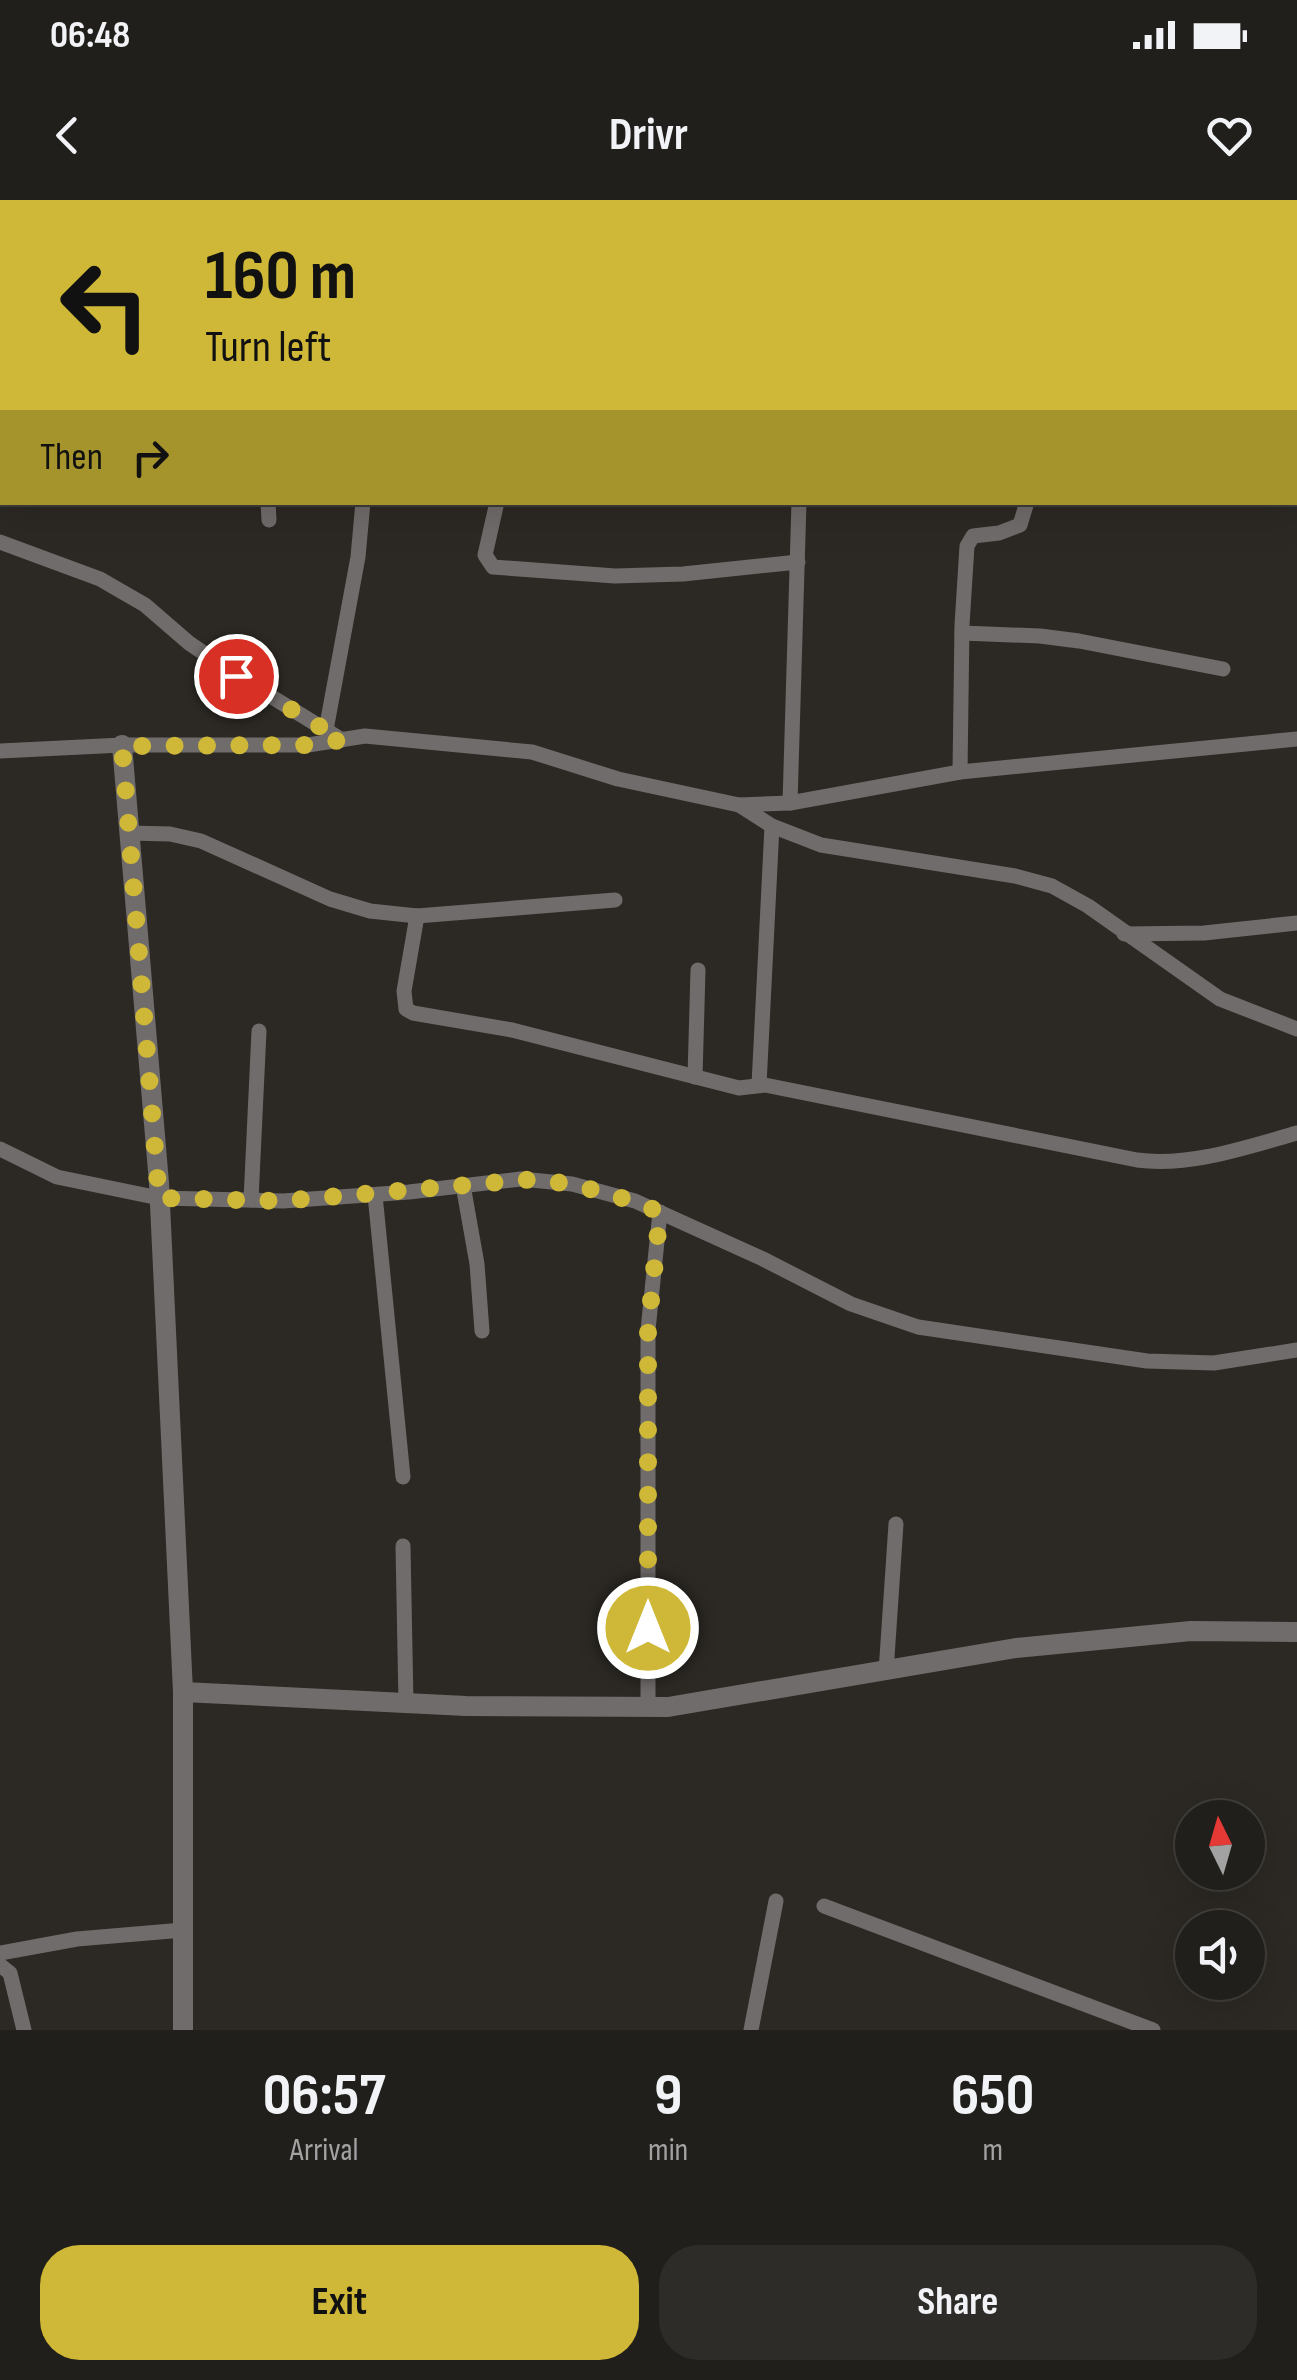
<!DOCTYPE html>
<html lang="en">
<head>
<meta charset="utf-8">
<style>
	:root { --surface:#211f1b; --page:#2d2c28; --text:#f1f3f6; --muted:#a2a2a3; --line:#3e3d3a; --accent:#cfb837 }
	body { margin:0; font-family:"Sofia Sans Condensed",sans-serif; background:var(--page); color:var(--text); height:100vh; display:flex; flex-direction:column; font-size:38px; white-space:nowrap }
	* { box-sizing:border-box; margin:0 }
	p { font-size:32px; color:var(--muted) }
	.icon { flex:none; width:55px; height:55px; fill:none; stroke:currentColor; stroke-width:2; stroke-linecap:round; stroke-linejoin:round }
	.map { position:relative; height:1830px; overflow:hidden }
	.sheet { display:flex; flex-direction:column; background:var(--surface); flex:1 }
	.sheet>* { flex:none }
	.hud { position:absolute; left:0px; top:0px; width:1298px; height:305px; box-shadow:0 10px 40px #0002,0 0 0 2px var(--line); background:#cfb837; color:#111; overflow:hidden }
	.needle { width:65px; rotate:355deg }
	.controls { position:absolute; left:1175px; top:1600px; display:grid; gap:20px }
	.controls a { display:grid; place-items:center; width:90px; height:90px; border-radius:50%; background:var(--surface); box-shadow:0 10px 40px #0002,0 0 0 2px var(--line); font-size:50px }
	.pin { position:absolute; display:grid; place-items:center; width:85px; height:85px; color:#fff; margin:-42px; border:5px solid #fff; border-radius:50%; box-shadow:0 2px 10px #0007 }
	.me { position:absolute; width:110px; margin:-55px; rotate:0deg; stroke-linejoin:round; filter:drop-shadow(0 0 8px #0008) }
	.turn { display:flex; align-items:center; gap:35px; height:210px; padding:0 40px; font-size:45px }
	.turn .icon { width:130px; height:130px; stroke-width:2.5 }
	.turn b { display:block; font-size:70px; line-height:85px }
	.then { display:flex; align-items:center; height:95px; padding:0 40px; background:#0003; gap:20px; font-size:38px }
	.eta { display:flex; justify-content:space-evenly; align-items:center; height:170px; text-align:center }
	.eta b { font-size:60px; font-weight:700; line-height:70px }
	.action { display:flex; gap:20px; margin-top:auto; padding:20px 40px }
	.action a { flex:1; height:115px; border-radius:40px; background:var(--accent); color:#111; font-size:40px; font-weight:700; line-height:115px; text-align:center }
	.action a+a { background:var(--page); color:var(--text) }
	.status { display:flex; justify-content:space-between; align-items:center; height:70px; padding:0 50px; background:var(--surface); direction:ltr }
	.status svg { height:28px; fill:currentColor }
	header { display:flex; justify-content:space-between; align-items:center; height:130px; padding:0 40px; background:var(--surface); font-size:45px; font-weight:700 }
	.map>svg:first-child { display:block }
	.lines { fill:none; stroke-linecap:round; stroke-linejoin:round }
	.minor { stroke:#706c6b; stroke-width:15 }
	.tertiary { stroke:#706c6b; stroke-width:20 }
	.route { stroke:#cfb837; stroke-width:18; stroke-dasharray:0 32.4 }
</style>
</head>
<body>
<div class="status"><b>06:48</b><svg viewBox="0 0 49 12"><path d="M0 12V9h3v3zM5 12V6h3v6zM10 12V3h3v9zM15 12V0h3v12zM26 1h20v11H26zM47 4h2v5h-2z"/></svg></div>
<header><svg class="icon" aria-label="back" viewBox="0 0 24 24"><path d="M15 5l-7 7 7 7"/></svg>Drivr<svg class="icon" aria-label="heart" viewBox="0 0 24 24"><path d="M12 20l-8-8c-3-5 5-10 8-4 3-6 11-1 8 4z"/></svg></header>
<div class="map">
<svg width="1297" height="1830" viewBox="0 0 1297 1830">
	<rect width="100%" height="100%" fill="#2c2924"/>
	<g class="lines">
		<g class="minor">
			<polyline points="65,0 76,2"/>
			<polyline points="1195,0 1201,2"/>
			<polyline points="38,2 38,0"/>
			<polyline points="137,2 138,0"/>
			<polyline points="292,2 292,0"/>
			<polyline points="489,2 489,0"/>
			<polyline points="726,2 726,0"/>
			<polyline points="1295,38 1297,38"/>
			<polyline points="1295,117 1297,117"/>
			<polyline points="0,262 2,262"/>
			<polyline points="268,302 269,320"/>
			<polyline points="497,302 485,355 493,367 615,376 683,374 798,362"/>
			<polyline points="0,342 100,379 145,405 189,443 236,475 342,540"/>
			<polyline points="962,433 1040,436 1079,441 1223,469"/>
			<polyline points="326,530 358,357 363,302"/>
			<polyline points="0,551 122,545 308,545 365,536 532,552 618,579 739,605 790,603 960,572 1297,539"/>
			<polyline points="960,572 962,425 967,346 973,336 999,333 1020,325 1027,302"/>
			<polyline points="790,603 799,302"/>
			<polyline points="739,605 772,626 821,645 1015,676 1052,686 1088,706 1220,799 1297,829"/>
			<polyline points="129,633 170,634 201,641 330,699 370,711 417,716 615,700"/>
			<path d="M417,716L404,791L406,809L413,813L512,830L739,888L765,885L1137,960C1190,967 1247,947 1297,933"/>
			<polyline points="1124,734 1204,733 1297,723"/>
			<polyline points="695,877 698,770"/>
			<polyline points="759,885 772,626"/>
			<polyline points="0,949 57,977 159,998 283,1001 409,992 521,979 572,984 635,1001 763,1059 851,1104 918,1127 1147,1161 1214,1163 1297,1150"/>
			<polyline points="463,985 477,1064 482,1131"/>
			<polyline points="375,995 403,1277"/>
			<polyline points="251,1000 259,831"/>
			<polyline points="403,1346 406,1503"/>
			<polyline points="886,1472 896,1324"/>
			<polyline points="648,1507 648,1130 660,1012"/>
			<polyline points="824,1706 1153,1830"/>
			<polyline points="0,1753 77,1739 183,1730"/>
			<polyline points="0,1765 10,1773 24,1830"/>
			<polyline points="751,1830 776,1701"/>
		</g>
		<g class="tertiary">
			<polyline points="122,545 159,983 183,1492 183,1830"/>
			<polyline points="183,1492 466,1506 668,1507 1016,1448 1191,1431 1297,1432"/>
		</g>
	</g>
	<g class="lines">
		<path class="route" d="M236,476L342,540L308,545L122,546L159,998L282,1001L536,979C579,985 620,995 660,1012L648,1130V1428"/>
	</g>
</svg>
<div class="controls">
<a><svg class="needle" viewBox="-14 -14 28 28"><path d="M0-13l5 13h-10z" fill="#e53935"/><path d="M0 13l5-13h-10z" fill="#a2a2a3"/></svg></a>
<a><svg class="icon" aria-label="sound" viewBox="0 0 24 24"><path d="M4 9h4l5-4v14l-5-4H4zM17 9q2 3 0 6"/></svg></a>
</div>
<div class="pin" style="left:236px;top:476px;background:#d93025"><svg class="icon" aria-label="arrive" viewBox="0 0 24 24"><path d="M6 21V4h12l-3 4 3 4H6"/></svg></div>
<svg class="me" style="left:648px;top:1428px" viewBox="-20 -20 40 40"><circle r="17" fill="#cfb837" stroke="#fff" stroke-width="3"/><path d="M0-11L8 9 0 5-8 9z" fill="#fff"/></svg>
<div class="hud">
<div class="turn"><svg class="icon" aria-label="left" viewBox="0 0 24 24"><path d="M17 20v-9H6M10 6l-5 5 5 5"/></svg><div><b>160 m</b>Turn left</div></div>
<div class="then">Then<svg class="icon" aria-label="right" viewBox="0 0 24 24"><path d="M7 20v-9h11M14 6l5 5-5 5"/></svg></div>
</div>
</div>
<section class="sheet">
<div class="eta">
<div><b>06:57</b><p>Arrival</p></div>
<div><b>9</b><p>min</p></div>
<div><b>650</b><p>m</p></div>
</div>
<div class="action"><a>Exit</a><a>Share</a></div>
</section>
</body>
</html>
